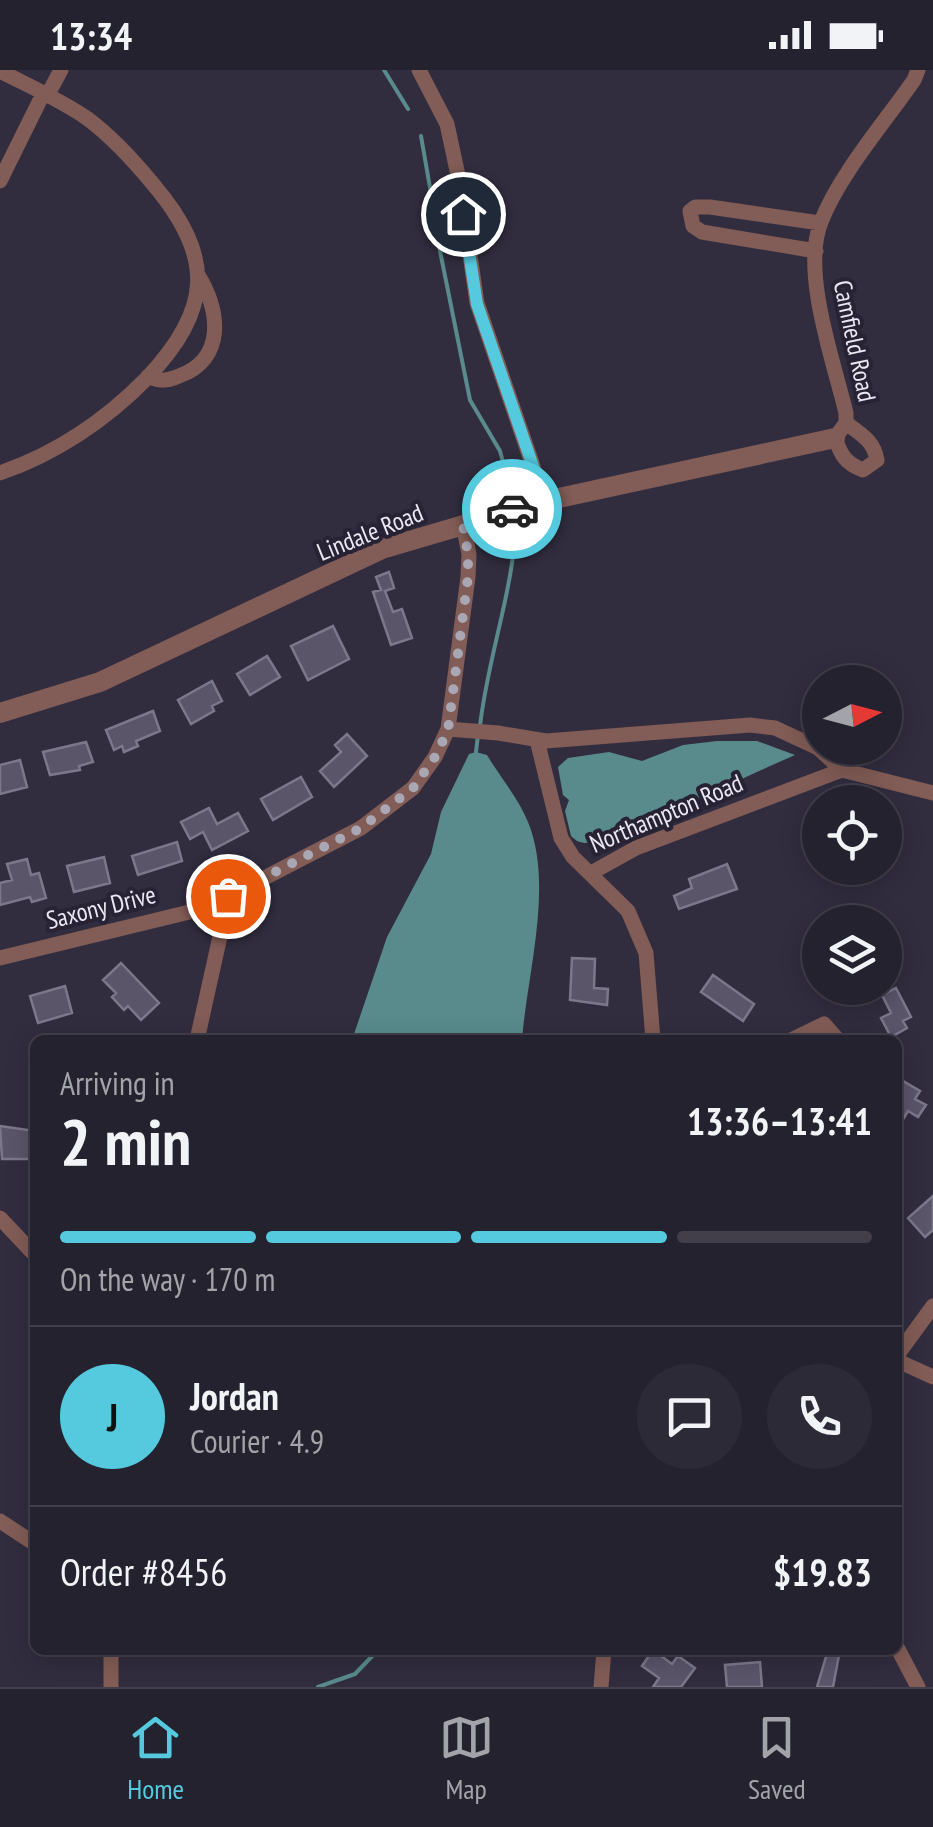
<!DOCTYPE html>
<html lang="en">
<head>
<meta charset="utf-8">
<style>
	:root { --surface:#25222f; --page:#2d2a37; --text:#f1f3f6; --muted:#a3a4aa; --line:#423f4b; --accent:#55cadf }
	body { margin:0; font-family:"PT Sans Narrow",sans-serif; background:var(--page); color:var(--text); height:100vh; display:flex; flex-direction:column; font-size:38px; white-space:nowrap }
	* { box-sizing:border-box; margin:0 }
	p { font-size:32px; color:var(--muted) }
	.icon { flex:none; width:55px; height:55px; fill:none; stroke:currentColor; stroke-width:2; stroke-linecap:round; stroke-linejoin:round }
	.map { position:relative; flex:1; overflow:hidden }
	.details { position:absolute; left:30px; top:965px; width:872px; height:620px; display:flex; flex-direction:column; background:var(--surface); border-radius:15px; box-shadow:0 5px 25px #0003,0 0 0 2px var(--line) }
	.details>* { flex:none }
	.needle { width:65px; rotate:84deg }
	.tools { position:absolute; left:802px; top:595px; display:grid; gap:20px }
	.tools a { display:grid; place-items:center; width:100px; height:100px; border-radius:50%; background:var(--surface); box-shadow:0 5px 25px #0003,0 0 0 2px var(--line); font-size:50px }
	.pin { position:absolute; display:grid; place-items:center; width:85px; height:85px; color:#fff; margin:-42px; border:5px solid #fff; border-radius:50%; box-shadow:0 2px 10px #0007 }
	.courier { position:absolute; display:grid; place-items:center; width:100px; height:100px; margin:-50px; border:8px solid #55cadf; border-radius:50%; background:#fff; color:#222; box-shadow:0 2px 12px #0007 }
	.summary em { font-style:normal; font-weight:800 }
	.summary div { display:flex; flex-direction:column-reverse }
	.summary { display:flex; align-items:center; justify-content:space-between; height:170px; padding:0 30px }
	h1 { font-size:65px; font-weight:800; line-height:75px }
	.bar { display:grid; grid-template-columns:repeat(4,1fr); gap:15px 10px; align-content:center; height:120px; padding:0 30px }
	.bar i { height:12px; border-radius:8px; background:var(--line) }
	.bar .current { background:var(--accent) }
	.bar p { grid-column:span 4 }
	.line { display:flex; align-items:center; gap:25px; padding:0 30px; border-top:2px solid var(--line) }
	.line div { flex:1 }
	.round { display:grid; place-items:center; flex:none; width:105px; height:105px; border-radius:52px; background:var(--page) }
	.status { display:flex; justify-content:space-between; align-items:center; height:70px; padding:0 50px; background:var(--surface); direction:ltr }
	.status svg { height:28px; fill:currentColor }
	.tab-bar { display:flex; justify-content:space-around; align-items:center; height:140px; border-top:2px solid var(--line); background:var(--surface); font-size:28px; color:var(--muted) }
	.tab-bar a { display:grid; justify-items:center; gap:5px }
	.tab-bar .current { color:var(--accent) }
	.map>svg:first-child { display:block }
</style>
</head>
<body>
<div class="status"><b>13:34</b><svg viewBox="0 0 49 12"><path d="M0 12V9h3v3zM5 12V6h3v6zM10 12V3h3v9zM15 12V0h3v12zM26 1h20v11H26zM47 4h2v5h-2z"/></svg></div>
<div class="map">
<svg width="933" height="1617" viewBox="0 0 933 1617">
	<rect width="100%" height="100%" fill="#312d3f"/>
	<!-- water -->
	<path fill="#598b8c" d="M717,671H757L795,685C742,708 687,736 630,758C616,763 599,773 585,773C577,772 576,770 571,766L565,741L569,730L563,725L558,697L568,688L609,682L642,691L683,675Z
		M476,682L487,685C500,707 519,729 528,752C554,815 527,904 522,970H352L387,867L431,784L441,742L469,684Z"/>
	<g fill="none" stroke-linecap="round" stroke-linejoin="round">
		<!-- stream -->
		<path stroke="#598b8c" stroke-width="4" d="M384,0L408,39
			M421,66L433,135
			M439,176L470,330L500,381L509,414
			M480,656C487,593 509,533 515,469
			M476,682L478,665
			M318,1617L355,1604L378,1580"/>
	</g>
	<!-- building -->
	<path fill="#5a5569" stroke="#7c788c" stroke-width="2.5" d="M389,502L394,518L385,521L393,542L402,539L412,568L391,575L373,522L381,520L376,507Z
		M333,556L349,589L308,610L291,576Z
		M267,586L280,607L250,625L237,604Z
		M212,611L222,631L212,636L214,641L191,654L178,630Z
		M153,641L160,661L136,671L138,676L124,682L122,676L114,680L106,660Z
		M347,664L367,686L334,717L320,701L341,682L335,675Z
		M86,672L93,692L79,696L80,700L50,705L43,682Z
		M20,690L27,717L0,724V695Z
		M301,707L312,727L273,750L261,729Z
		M209,738L217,754L238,743L248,761L212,780L203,762L190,769L181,752Z
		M177,772L182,791L138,805L132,786Z
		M104,787L110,813L74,822L67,796Z
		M27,789L31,805L39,803L46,828L32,832L30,827L0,835V813L12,810L7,794Z
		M727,794L737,819L679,839L674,826L692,818L689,809Z
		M572,888L595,889L594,918L608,919L607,935L570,930Z
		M121,893L159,933L141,950L128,936L124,940L112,927L116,923L103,910Z
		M713,905L754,934L743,951L701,922Z
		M65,916L72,943L38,953L30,926Z
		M896,918L911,947L903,951L907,958L891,967L881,948L891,943L882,925Z
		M898,1008L920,1021L915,1029L926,1035L918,1047L908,1041L898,1058Z
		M0,1056L35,1061V1089H2Z
		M933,1126V1160L925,1167L908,1148Z
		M653,1580L672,1594L678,1586L695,1598L681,1617H653L659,1608L642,1596Z
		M828,1580H840L833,1617H817Z
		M760,1592L762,1617H727L725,1595Z"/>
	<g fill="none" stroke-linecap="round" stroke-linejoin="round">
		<!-- minor -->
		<path stroke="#825c56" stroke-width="15" d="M419,0L447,54L459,110L477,233L545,431
			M0,1C29,16 61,30 88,49C112,67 134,91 153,114C215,187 212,239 147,308C106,350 55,384 0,403
			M47,26L61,0
			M0,111L43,24
			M816,181L702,162L693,156L690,141L695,137H710L820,153
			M148,306C160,312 167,311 179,306C226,289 220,241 198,205
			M846,353C861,364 874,371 877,390L863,400C845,393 841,385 835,368L846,353V343C834,292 801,202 821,152C839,105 885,52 914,10L918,0
			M448,659L498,663L546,671L750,655L775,658L818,678L842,700L933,723
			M537,670L561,768L573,787L628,841L646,883L653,970
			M591,803L636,778L842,700
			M0,888L206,838L361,758L413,718L435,687L448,659L468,507L469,484L463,454
			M197,970L229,826
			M791,970L824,954L838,970
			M0,1148L35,1185
			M898,1284L933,1236
			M898,1291L933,1307
			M0,1451L35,1474
			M898,1579L918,1617
			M111,1580V1617
			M601,1617L604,1580"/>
		<!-- tertiary -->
		<path stroke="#825c56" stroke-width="20" d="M0,643L100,612L382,479L545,431L835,368"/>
	</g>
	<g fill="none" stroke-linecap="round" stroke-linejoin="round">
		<!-- done -->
		<path stroke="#aaa7b5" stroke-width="10" stroke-dasharray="0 18" d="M228,826L361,758L413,718L435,687L448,660L468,507V484L463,454L512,439"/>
		<!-- route -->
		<path stroke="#55cadf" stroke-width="12" d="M463,144L477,234L545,431L512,439"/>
	</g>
	<g text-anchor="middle" stroke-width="8" stroke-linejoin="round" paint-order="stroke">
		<!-- street labels -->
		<g font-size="25" fill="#ebe8f4" stroke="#272334">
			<text transform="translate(855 271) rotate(78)" y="9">Camfield Road</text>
			<text transform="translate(370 462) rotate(-22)" y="9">Lindale Road</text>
			<text transform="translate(666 743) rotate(-23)" y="9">Northampton Road</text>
			<text transform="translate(101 837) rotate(-14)" y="9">Saxony Drive</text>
		</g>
	</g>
</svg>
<div class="tools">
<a><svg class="needle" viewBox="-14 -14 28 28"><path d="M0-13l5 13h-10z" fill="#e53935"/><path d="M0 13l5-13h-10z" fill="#a3a4aa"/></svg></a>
<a><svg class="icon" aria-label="locate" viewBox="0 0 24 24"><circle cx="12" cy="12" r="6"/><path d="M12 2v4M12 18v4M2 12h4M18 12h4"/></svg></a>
<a><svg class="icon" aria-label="layers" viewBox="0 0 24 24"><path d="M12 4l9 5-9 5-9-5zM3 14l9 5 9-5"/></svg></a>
</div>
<div class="pin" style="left:228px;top:826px;background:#ea580c"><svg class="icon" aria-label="bag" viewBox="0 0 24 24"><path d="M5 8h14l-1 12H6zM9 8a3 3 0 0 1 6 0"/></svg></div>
<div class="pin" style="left:463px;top:144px;background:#1f2937"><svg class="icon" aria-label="home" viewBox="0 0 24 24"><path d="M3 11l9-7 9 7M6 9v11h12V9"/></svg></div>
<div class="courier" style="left:512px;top:439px"><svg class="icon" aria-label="car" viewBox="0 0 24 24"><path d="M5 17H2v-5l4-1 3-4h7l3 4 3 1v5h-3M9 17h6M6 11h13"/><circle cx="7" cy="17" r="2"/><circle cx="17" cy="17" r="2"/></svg></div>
<section class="details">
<div class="summary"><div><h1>2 min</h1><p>Arriving in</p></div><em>13:36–13:41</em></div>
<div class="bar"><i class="current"></i><i class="current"></i><i class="current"></i><i></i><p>On the way · 170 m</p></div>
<div class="line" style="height:180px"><b class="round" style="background:var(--accent);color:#111">J</b><div><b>Jordan</b><p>Courier · 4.9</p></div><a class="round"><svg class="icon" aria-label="chat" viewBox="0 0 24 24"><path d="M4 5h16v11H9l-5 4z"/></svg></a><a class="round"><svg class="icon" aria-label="phone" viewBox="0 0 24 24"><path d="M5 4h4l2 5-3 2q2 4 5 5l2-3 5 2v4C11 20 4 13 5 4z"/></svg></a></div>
<div class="line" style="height:130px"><div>Order #8456</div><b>$19.83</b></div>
</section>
</div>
<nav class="tab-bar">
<a class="current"><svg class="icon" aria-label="home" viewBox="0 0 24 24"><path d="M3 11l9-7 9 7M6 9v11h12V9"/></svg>Home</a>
<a><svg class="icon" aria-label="map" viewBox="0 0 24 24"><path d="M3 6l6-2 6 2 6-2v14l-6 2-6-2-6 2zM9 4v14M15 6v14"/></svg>Map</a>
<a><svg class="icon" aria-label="saved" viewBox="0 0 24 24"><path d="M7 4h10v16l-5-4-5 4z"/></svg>Saved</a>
</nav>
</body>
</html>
